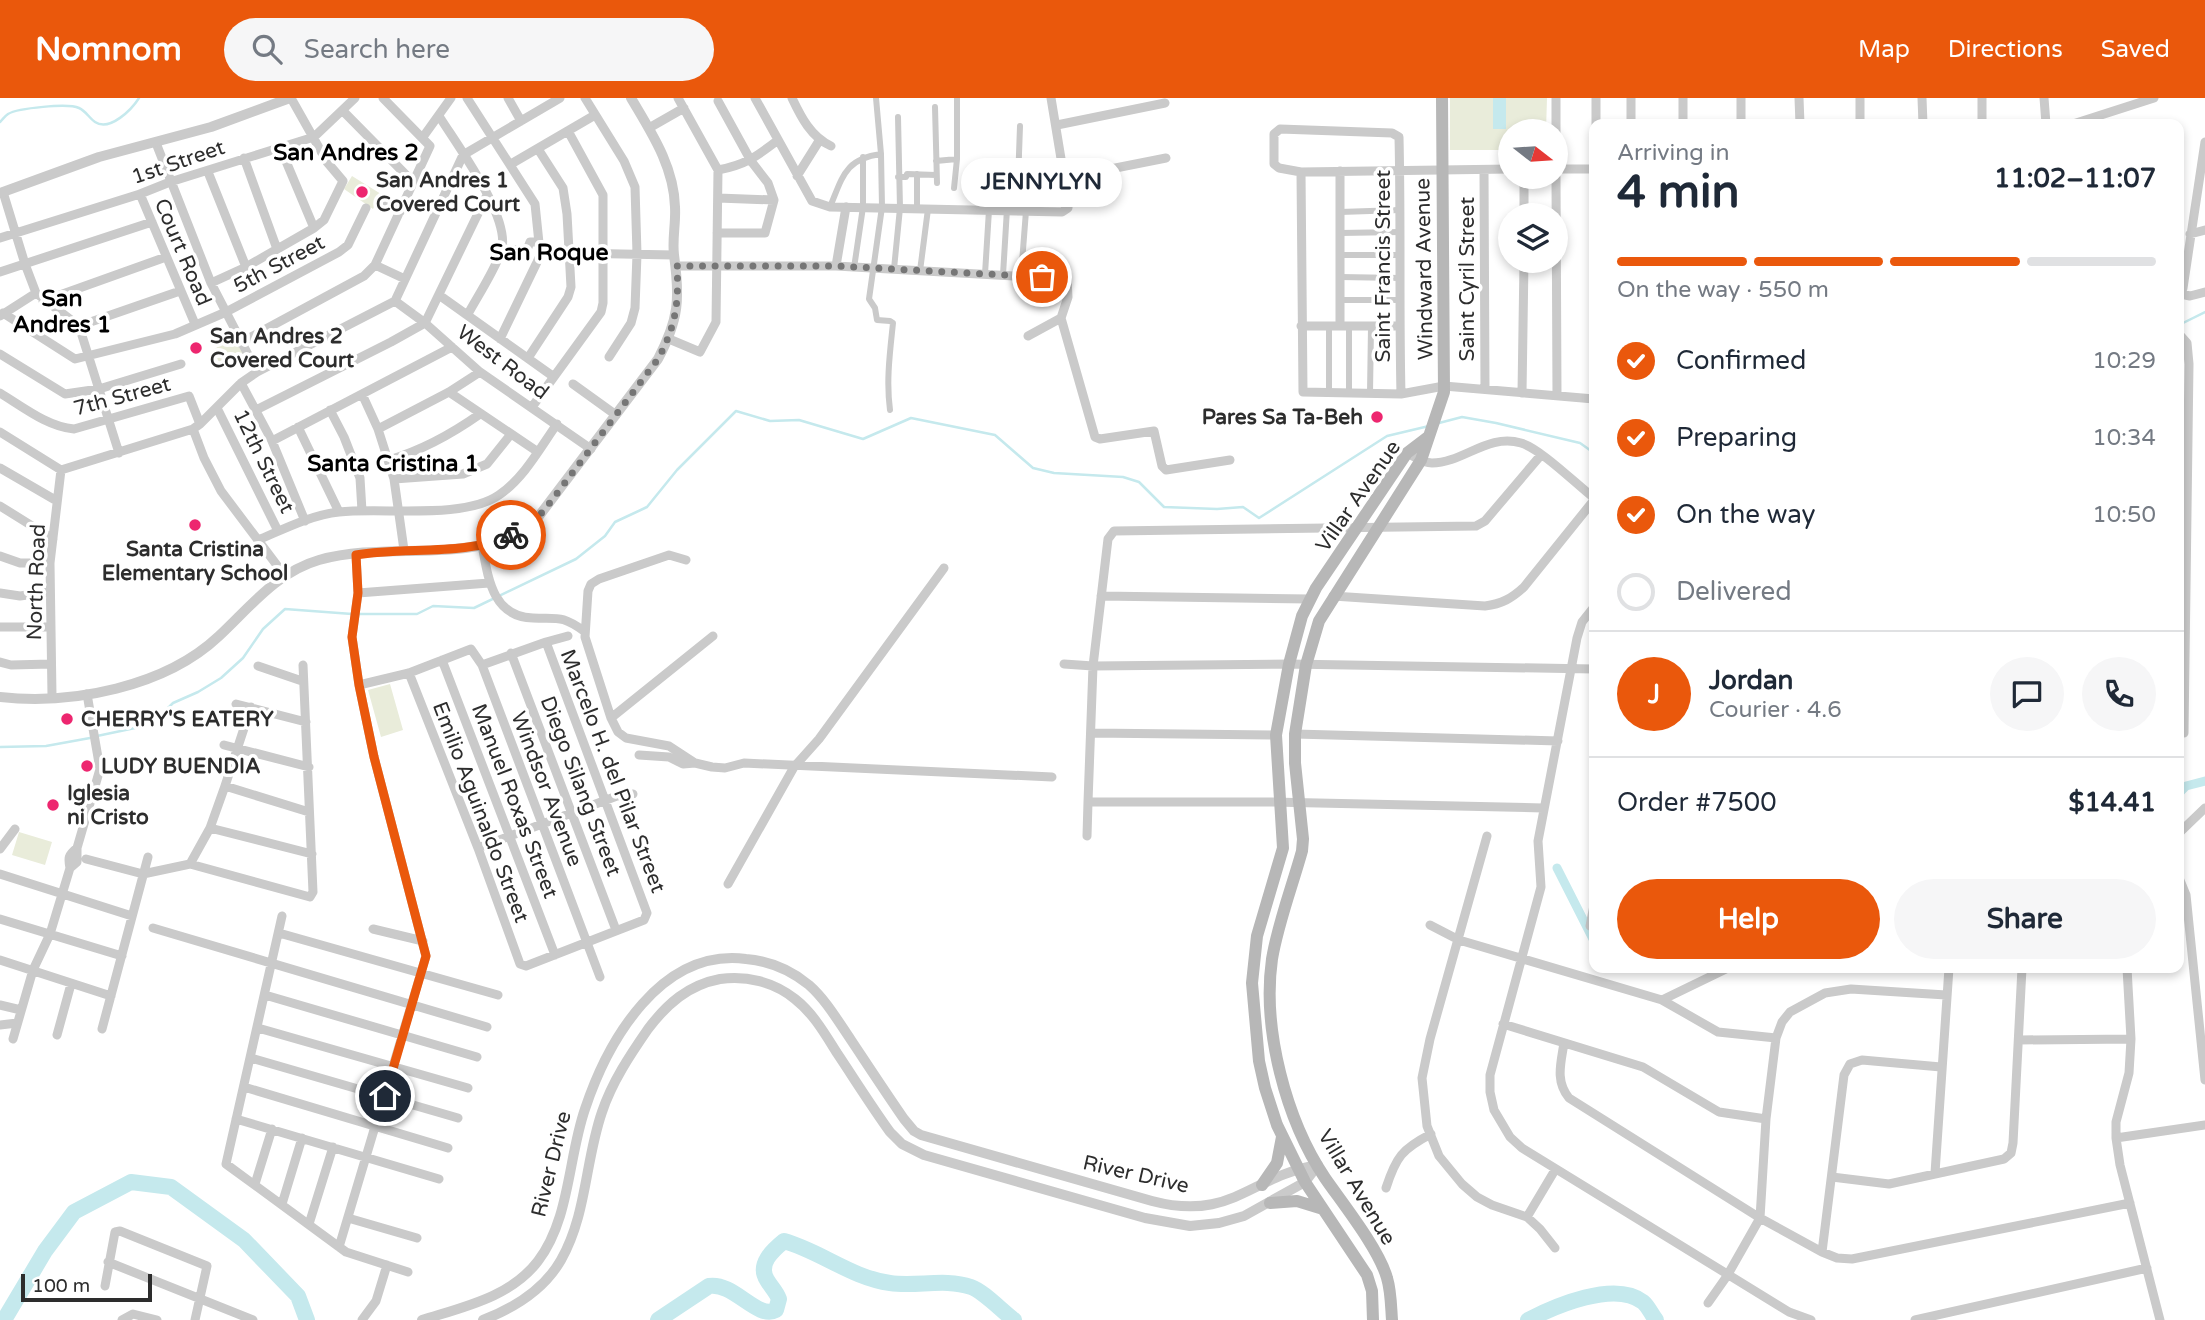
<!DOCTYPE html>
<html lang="en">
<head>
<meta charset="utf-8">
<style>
	:root { --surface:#fff; --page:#f6f6f7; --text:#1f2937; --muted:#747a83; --line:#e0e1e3; --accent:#ea580c }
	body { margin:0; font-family:"Varela Round",sans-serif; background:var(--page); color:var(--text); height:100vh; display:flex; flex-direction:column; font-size:26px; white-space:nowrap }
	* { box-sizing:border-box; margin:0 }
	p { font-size:23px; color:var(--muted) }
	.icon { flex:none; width:38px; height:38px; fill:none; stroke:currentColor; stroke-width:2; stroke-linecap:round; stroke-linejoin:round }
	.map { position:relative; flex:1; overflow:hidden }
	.panel { position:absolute; left:1589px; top:21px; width:595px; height:854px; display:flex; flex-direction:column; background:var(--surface); border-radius:14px; box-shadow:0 4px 10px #0003 }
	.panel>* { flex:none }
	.needle { width:46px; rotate:107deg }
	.controls { position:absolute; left:1498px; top:21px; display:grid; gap:14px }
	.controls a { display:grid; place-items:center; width:70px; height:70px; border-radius:50%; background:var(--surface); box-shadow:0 4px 10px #0003; font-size:35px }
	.scale { position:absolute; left:21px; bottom:18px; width:131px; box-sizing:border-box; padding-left:7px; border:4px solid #2d2d2d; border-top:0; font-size:19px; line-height:24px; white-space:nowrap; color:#2d2d2d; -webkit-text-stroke:5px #fff; paint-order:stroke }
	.pin { position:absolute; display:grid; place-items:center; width:60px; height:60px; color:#fff; margin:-30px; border:4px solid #fff; border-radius:50%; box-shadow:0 2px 7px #0007 }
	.courier { position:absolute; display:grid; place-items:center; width:70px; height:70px; margin:-35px; border:5px solid #ea580c; border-radius:50%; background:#fff; color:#222; box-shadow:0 2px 9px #0007 }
	.bubble { position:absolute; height:49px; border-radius:24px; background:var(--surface); box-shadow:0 4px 10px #0003; font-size:23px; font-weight:800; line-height:49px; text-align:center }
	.head em { font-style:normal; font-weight:800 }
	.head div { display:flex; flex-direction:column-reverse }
	.head { display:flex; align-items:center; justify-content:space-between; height:119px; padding:0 28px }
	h1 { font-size:46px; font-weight:800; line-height:52px }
	.bar { display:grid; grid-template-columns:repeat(4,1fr); gap:10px 7px; align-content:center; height:84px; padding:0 28px }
	.bar i { height:9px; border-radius:5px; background:var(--line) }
	.bar .current { background:var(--accent) }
	.bar p { grid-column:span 4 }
	.line { display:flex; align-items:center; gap:18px; padding:0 28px; border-top:2px solid var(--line) }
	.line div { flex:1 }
	.round { display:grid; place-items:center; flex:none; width:74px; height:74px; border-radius:37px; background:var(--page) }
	ol { padding:0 28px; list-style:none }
	li { display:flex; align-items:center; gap:21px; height:77px }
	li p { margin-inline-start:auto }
	li .icon { padding:7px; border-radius:50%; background:var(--accent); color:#fff; stroke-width:4 }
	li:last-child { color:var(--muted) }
	li i { width:38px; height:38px; border:4px solid var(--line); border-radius:50% }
	.primary-button { display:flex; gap:14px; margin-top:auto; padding:14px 28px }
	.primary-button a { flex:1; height:80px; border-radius:42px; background:var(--accent); color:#fff; font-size:28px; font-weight:800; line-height:80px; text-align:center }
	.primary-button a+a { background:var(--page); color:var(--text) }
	header { display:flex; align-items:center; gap:42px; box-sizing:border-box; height:98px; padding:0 35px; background:var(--accent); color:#fff }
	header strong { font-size:33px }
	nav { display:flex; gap:38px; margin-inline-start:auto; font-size:24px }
	.search { width:490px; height:63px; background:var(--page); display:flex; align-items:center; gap:18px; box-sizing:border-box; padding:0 24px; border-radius:38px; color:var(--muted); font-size:26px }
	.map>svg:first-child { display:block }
</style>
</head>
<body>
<header>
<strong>Nomnom</strong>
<div class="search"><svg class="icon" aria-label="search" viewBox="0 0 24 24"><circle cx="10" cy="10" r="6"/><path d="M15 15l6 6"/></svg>Search here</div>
<nav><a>Map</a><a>Directions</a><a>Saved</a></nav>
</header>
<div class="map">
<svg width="2205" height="1222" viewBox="0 0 2205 1222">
	<rect width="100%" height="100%" fill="#fff"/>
	<!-- green -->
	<path fill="#e9ecda" d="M1450,0H1547L1546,33H1510V52H1450Z
		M352,78L381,96L373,111L344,91Z
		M236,237L245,256L221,268L213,252Z
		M390,586L403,632L381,639L368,592Z
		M19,734L52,744L45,767L12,757Z"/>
	<!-- water -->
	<path fill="#c5e9ed" d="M1493,0H1506V31H1493Z"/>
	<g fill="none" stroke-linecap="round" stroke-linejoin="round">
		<!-- stream -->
		<path stroke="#c5e9ed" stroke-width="2.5" d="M0,24C3,21 5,18 8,16C18,10 68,5 79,10C86,13 89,20 95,24C110,34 132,11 139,0
			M2179,227L2205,214
			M1439,325L1462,319L1496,325L1580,345L1594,355
			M359,516H417L433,508L474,510L576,461L605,438L615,424L647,409L677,372L736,313L770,323L799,322L863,341L911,320L995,337L1033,370L1054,375L1123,379L1139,384L1164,409L1217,411L1243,409L1259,420L1387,338L1429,328
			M97,638L135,630L158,620L173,605L198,594L221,580L243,560L263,531L285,511L352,516
			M0,649L46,648L90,640"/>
		<!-- canal -->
		<path stroke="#c5e9ed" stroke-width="9" d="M2179,695L2186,688L2205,683
			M1557,770L1594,843"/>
		<!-- river -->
		<path stroke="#c5e9ed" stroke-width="16" d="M4,1222L45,1153L74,1114L131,1084L171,1089L244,1142L298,1198L307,1222
			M658,1222L709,1188C734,1184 757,1222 776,1212L779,1201C776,1193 771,1189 767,1182C757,1166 773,1152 784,1143C820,1153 852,1180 890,1185C916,1189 945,1180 971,1189C983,1193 1002,1213 1014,1222
			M1528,1222C1555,1208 1615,1182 1643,1204C1648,1208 1652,1217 1656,1222"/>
		<!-- pedestrian -->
		<path stroke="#cacaca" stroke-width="6" d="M876,0L881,56L882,109L869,201L875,210L877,222L890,223L893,225C890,254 886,283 890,312
			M935,9L937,85
			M936,63L957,61
			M898,79H906L907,76L936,77
			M954,90L957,61V0
			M830,109C843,78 845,61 881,56
			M917,111V76
			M1017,112L1020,28
			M1340,114L1400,112
			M1340,135L1400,134
			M1340,157H1400
			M854,170L863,109V59
			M894,171L900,110L898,19
			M920,173L928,111
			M985,176L989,112
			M1003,177L1007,111
			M1021,178L1026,113
			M1340,179L1400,180
			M1340,202H1399
			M1349,228V296
			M1370,295L1371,229
			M1329,296V228"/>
		<!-- minor -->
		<path stroke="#cacaca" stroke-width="9" d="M467,0L535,106L539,145
			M508,0L521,23
			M585,0L624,63L635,89L637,156L635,210L631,225L609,259
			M755,0L812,103L830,109L1062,114L1068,110V103L1051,0
			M792,0C801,19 811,39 831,48
			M1596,0V26
			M1631,0V26
			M1683,0V26
			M1741,0V26
			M1799,0L1800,26
			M1922,0L1923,26
			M1982,0V26
			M2044,0L2046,26
			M343,13L413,84
			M439,18C457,47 513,122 501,154C493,175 479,196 468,216
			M1860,26V0
			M2073,26L2154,0
			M1057,27L1165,5
			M649,30L684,10
			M423,39L451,0
			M1556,39V0
			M156,45L211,185L257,274
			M280,49L314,130
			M244,60L277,151
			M511,66L595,17
			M1556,71H1594
			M718,72C745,67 756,59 778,42
			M1484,72L1485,291
			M1340,73V228
			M208,74L246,169
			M1301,74L1303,294L1401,296L1444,288L1594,301V307
			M797,78L819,43
			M1556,79L1557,297
			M1065,80L1166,60
			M3,94L25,166L36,195L79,228L119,355
			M140,96L195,226
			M718,100L774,102
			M380,104L400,114
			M1524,117V79
			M717,135H765L774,102L768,85L751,63L718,3
			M2190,136L2205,132
			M0,140L140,96L170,84L314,39L355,0
			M502,151L527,152L530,144H539
			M570,155L674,157
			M375,167L405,181
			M677,168H836L1067,181L1068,199L1061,220L1028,238
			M836,168L846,109
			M0,174L152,124
			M211,185L246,169L314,130L324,122L343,83L327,64L291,0
			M2181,196L2190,198L2205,194
			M439,197L554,279
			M2179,200L2183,190L2205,44
			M43,203L166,159
			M395,203L425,225L480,274L591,351
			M3,215L75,261L175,236L226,214L339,154L348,147L366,110
			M0,218L36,195
			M1061,220L1095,339L1100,341L1154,333L1162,368L1166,372L1230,362
			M79,228L180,193
			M1301,228H1399
			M2179,236L2187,245L2189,266L2184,635
			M500,241L539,160
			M669,241L700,254L716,224L718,72L678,0
			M240,245L364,178L375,167L430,48L383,0
			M0,256L65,296L99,291L181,266
			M528,260L568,199L571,189L567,116L563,90L538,51
			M241,285L272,343L305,423
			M573,286L616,317
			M449,294L538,354
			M0,295C23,309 48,329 74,331L189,298L200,326
			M1522,295L1524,163
			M362,296L378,331L394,381L404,452
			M1401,296C1399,211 1401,125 1399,39L1392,35L1280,31L1274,36V66L1279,70L1301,74L1510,71
			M1594,301V272
			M532,309L601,214L603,205V97L568,33
			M217,310L278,433
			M256,312L391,244L425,225L487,97
			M330,312L344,339L360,380L362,413
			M298,329L339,414
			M193,331L204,360L221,393L285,478
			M378,331L449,294L480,274
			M0,334L61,372L193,331L200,326L241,285L257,274L395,203L463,57L560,0
			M272,343L452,249
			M1407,355C1415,359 1423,365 1432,365C1463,365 1488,335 1521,345C1541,351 1576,386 1594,400
			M1541,357L1485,423L1476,428L1114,433L1108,441L1093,568L1088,704H1272L1543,710
			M389,362C420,353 453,335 480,316
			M0,370L57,403
			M394,381L463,376L487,366L511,336
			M0,408L53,441
			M258,442C284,431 311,417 339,414C383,409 463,422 499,397C524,380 540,350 557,326
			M482,447C488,479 492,519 533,520C559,521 561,517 584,533
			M0,458L20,465H50
			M686,462L669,457L599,481L591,486L588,493L585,539L611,620L618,634L626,640L669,648L695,665
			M0,495L20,498L49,494
			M358,495L489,485
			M1101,498L1310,501
			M1333,498L1485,508C1502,506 1512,500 1524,489L1594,402
			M1594,509L1582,524L1577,540L1538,743L1541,789L1490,977V994L1494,1012L1510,1039L1522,1050L1789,1214L1811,1222
			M0,529H50
			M511,555L616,832
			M442,562L555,857
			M0,564L11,567L51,566
			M1064,566L1093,568L1289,566L1594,571
			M482,567L546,544L568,538
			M258,568L302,583
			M409,575L478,750L520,866L526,868L644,822L647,815L546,544
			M359,587L409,575L471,551L482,567L600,879
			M52,598L50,465L61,372
			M236,606L306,624
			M251,609L225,688L309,714
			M611,620L713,538
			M1091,635L1276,637
			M1295,636L1558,643
			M224,647L309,669
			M639,657L669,659L683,666L695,665L712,669L725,670L744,665L1052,679
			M225,688L210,730L312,756
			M2179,735L2205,710
			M1087,738L1088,704
			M1487,738L1430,941L1422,980L1427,1028L1439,1058L1462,1086L1477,1099L1492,1107L1527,1119L1540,1131L1555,1150
			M478,750L617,698L633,696
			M0,751L15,731
			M86,761L143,776L190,766L310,799L313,794L303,567
			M190,766L210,730
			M70,770C68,760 68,757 77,750
			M0,776L132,818
			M2179,780L2186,797L2205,982
			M728,786L794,669L819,641L944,470
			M282,818L226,1066L346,1154L408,1174
			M0,821L122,858
			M1430,827L1459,842L1662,902L1728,870
			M1590,828L1594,807
			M153,830L487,929
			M373,831L423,843
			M279,835L498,897
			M0,862L111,898
			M2127,870L2131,941L2129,975L2116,1024V1040L2120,1067L2160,1222
			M265,897L477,959
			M1662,902L1718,934L1776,940
			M0,907L21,912
			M1503,926L1643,969L1719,1014L1766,1021
			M0,927L17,925
			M258,930L468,990
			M102,931L148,759
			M57,937L71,886
			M13,941L33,872L50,836L70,770L77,764V750L100,671L87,596
			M2020,942L2131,941
			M1564,945C1561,965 1555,983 1569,1000L1760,1120L1822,1154L1837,1160L1852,1161L2130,1105
			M251,960L458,1020
			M244,989L448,1050
			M236,1021L439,1081
			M2116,1040L2205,1027
			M1935,1075L1949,870
			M1832,1079L1889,1086L2004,1061L2011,1055L2013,1045L2022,870
			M255,1086L272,1031
			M1386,1090C1396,1059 1402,1051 1431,1036
			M282,1106L302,1040
			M1527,1119L1555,1072
			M348,1120L417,1140
			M309,1126L333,1049
			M339,1149L426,858L374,659L359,587L352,539L358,495L356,457
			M1822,1154L1844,977L1850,966L1862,962L1941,969
			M108,1164L253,1222
			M105,1188L115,1134L120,1133L207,1168L195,1222
			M1708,1205L1727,1178L1760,1120L1766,1021L1776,940L1782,924L1790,914L1825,895L1851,891L1946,897
			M122,1222L133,1216L157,1222
			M362,1222L376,1203L387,1167
			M1915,1222L2147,1170"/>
		<!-- tertiary -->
		<path stroke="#cacaca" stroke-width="10" d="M0,95L99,59L211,29L290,0
			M0,599C72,607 165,589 219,538C250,509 277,474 319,462C373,447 429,458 483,447C504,443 522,431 539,418L658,261C679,221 680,201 674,157C672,141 676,125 675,109C674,68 651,34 631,0
			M422,1222C463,1209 511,1199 538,1163C570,1121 568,1060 585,1011C608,942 661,850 746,861C769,863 791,872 809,887C826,902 838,923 851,942C869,969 886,995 904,1021L914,1033L921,1037L1152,1103C1232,1124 1250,1078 1318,1067
			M483,1222C514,1210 544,1192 561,1162C587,1116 585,1063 602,1014C612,984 630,957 648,931C667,906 688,887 720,881C746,877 774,884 795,901C813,915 825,936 837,955C855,982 872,1009 890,1034L902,1046L924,1057L1145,1120L1190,1128L1219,1125L1244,1118L1305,1084L1318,1067"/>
		<!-- secondary -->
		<path stroke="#b7b7b7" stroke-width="12" d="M1262,1087L1277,1065L1282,1039
			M1270,1105L1297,1103L1323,1111
			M1373,1222L1372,1193L1367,1177L1305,1084L1277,1027L1265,990L1259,963L1252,885L1257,838L1283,750L1276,637L1289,566L1302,518L1316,490L1407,355L1428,339
			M1392,1222C1391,1208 1391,1193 1387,1180C1379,1151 1343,1106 1325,1080C1286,1022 1262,931 1272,861C1278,825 1292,789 1302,753L1303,741L1295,665V636L1306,567L1319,523L1421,362L1444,294L1442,0"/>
	</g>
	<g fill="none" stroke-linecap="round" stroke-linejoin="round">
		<!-- done -->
		<path stroke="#767676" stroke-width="7" stroke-dasharray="0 12.6" d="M511,437L539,418L552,402L658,261C676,228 679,204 677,168H836L1042,179"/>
		<!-- route -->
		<path stroke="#ea580c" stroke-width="9" d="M385,998L426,858L374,659L359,587L352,539L358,495L356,457C407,448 464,459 511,437"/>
	</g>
	<!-- markers -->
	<g fill="#ed266f" stroke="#fff" stroke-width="2.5">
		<circle cx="362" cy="94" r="7"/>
		<circle cx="196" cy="250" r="7"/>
		<circle cx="1377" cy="319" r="7"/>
		<circle cx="195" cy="427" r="7"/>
		<circle cx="67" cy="621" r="7"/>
		<circle cx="87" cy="668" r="7"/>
		<circle cx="53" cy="707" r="7"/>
	</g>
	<g text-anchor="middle" stroke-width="7" stroke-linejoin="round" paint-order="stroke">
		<!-- street labels -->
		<g font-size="21" fill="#2d2d2d" stroke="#fff">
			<text transform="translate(178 64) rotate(-19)" y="7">1st Street</text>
			<text transform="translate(183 154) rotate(67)" y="7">Court Road</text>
			<text transform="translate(279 166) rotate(-28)" y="7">5th Street</text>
			<text transform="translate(1383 168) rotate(-90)" y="7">Saint Francis Street</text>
			<text transform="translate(1424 171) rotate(-91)" y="7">Windward Avenue</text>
			<text transform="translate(1467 181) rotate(-90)" y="7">Saint Cyril Street</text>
			<text transform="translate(503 264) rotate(37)" y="7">West Road</text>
			<text transform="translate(122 298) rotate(-15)" y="7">7th Street</text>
			<text transform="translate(264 363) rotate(64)" y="7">12th Street</text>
			<text transform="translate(1358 398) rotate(-55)" y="7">Villar Avenue</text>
			<text transform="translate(36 484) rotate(-88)" y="7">North Road</text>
			<text transform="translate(613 673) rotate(69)" y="7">Marcelo H. del Pilar Street</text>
			<text transform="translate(581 688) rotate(69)" y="7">Diego Silang Street</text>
			<text transform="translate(547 691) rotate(69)" y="7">Windsor Avenue</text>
			<text transform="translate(515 703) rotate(69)" y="7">Manuel Roxas Street</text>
			<text transform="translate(481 714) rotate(69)" y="7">Emilio Aguinaldo Street</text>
			<text transform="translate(551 1066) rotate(-76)" y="7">River Drive</text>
			<text transform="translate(1136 1076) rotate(13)" y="7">River Drive</text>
			<text transform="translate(1357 1089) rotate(59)" y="7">Villar Avenue</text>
		</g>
		<!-- poi labels -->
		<g font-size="21" font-weight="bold" fill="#2d2d2d" stroke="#fff" text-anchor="start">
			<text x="376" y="89">San Andres 1<tspan x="376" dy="24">Covered Court</tspan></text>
			<text x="210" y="245">San Andres 2<tspan x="210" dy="24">Covered Court</tspan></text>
			<text x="1363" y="326" text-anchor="end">Pares Sa Ta-Beh</text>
			<text x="195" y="458" text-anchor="middle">Santa Cristina<tspan x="195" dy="24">Elementary School</tspan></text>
			<text x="81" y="628">CHERRY'S EATERY</text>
			<text x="101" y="675">LUDY BUENDIA</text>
			<text x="67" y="702">Iglesia<tspan x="67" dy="24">ni Cristo</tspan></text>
		</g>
		<!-- neighbourhood labels -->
		<g font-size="23" font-weight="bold" fill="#000" stroke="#fff">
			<text x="346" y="62">San Andres 2</text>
			<text x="549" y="162">San Roque</text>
			<text x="62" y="208">San<tspan x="62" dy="26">Andres 1</tspan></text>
			<text x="393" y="373">Santa Cristina 1</text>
		</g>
	</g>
</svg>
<div class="controls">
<a><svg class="needle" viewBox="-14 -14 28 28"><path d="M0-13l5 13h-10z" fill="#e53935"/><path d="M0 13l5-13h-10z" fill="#747a83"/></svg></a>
<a><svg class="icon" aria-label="layers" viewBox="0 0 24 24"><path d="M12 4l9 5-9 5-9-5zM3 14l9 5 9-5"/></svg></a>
</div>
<div class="scale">100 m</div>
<div class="pin" style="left:1042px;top:179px;background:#ea580c"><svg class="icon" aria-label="bag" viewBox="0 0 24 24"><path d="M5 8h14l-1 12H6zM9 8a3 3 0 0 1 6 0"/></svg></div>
<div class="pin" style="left:385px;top:998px;background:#1f2937"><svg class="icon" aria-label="home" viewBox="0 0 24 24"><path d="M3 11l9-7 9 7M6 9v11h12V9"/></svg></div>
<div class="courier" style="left:511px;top:437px"><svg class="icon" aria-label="bike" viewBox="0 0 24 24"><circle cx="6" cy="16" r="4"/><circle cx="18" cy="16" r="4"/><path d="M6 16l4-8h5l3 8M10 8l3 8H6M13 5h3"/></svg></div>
<div class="bubble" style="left:961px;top:60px;width:161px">JENNYLYN</div>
<section class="panel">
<div class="head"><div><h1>4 min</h1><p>Arriving in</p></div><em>11:02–11:07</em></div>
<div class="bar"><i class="current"></i><i class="current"></i><i class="current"></i><i></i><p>On the way · 550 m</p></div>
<ol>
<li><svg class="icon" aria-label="check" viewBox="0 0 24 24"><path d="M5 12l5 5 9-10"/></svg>Confirmed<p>10:29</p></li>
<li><svg class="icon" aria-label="check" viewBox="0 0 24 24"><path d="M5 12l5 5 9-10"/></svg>Preparing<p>10:34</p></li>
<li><svg class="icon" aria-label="check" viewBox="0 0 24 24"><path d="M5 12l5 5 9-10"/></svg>On the way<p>10:50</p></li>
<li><i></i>Delivered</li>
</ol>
<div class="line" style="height:126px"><b class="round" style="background:var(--accent);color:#fff">J</b><div><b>Jordan</b><p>Courier · 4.6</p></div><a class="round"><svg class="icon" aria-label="chat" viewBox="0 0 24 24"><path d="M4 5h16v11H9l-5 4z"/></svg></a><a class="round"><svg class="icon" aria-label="phone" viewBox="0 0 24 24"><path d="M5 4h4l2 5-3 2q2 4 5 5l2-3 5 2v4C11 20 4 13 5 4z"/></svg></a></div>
<div class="line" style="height:91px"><div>Order #7500</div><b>$14.41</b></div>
<div class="primary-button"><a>Help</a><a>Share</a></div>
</section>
</div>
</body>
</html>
